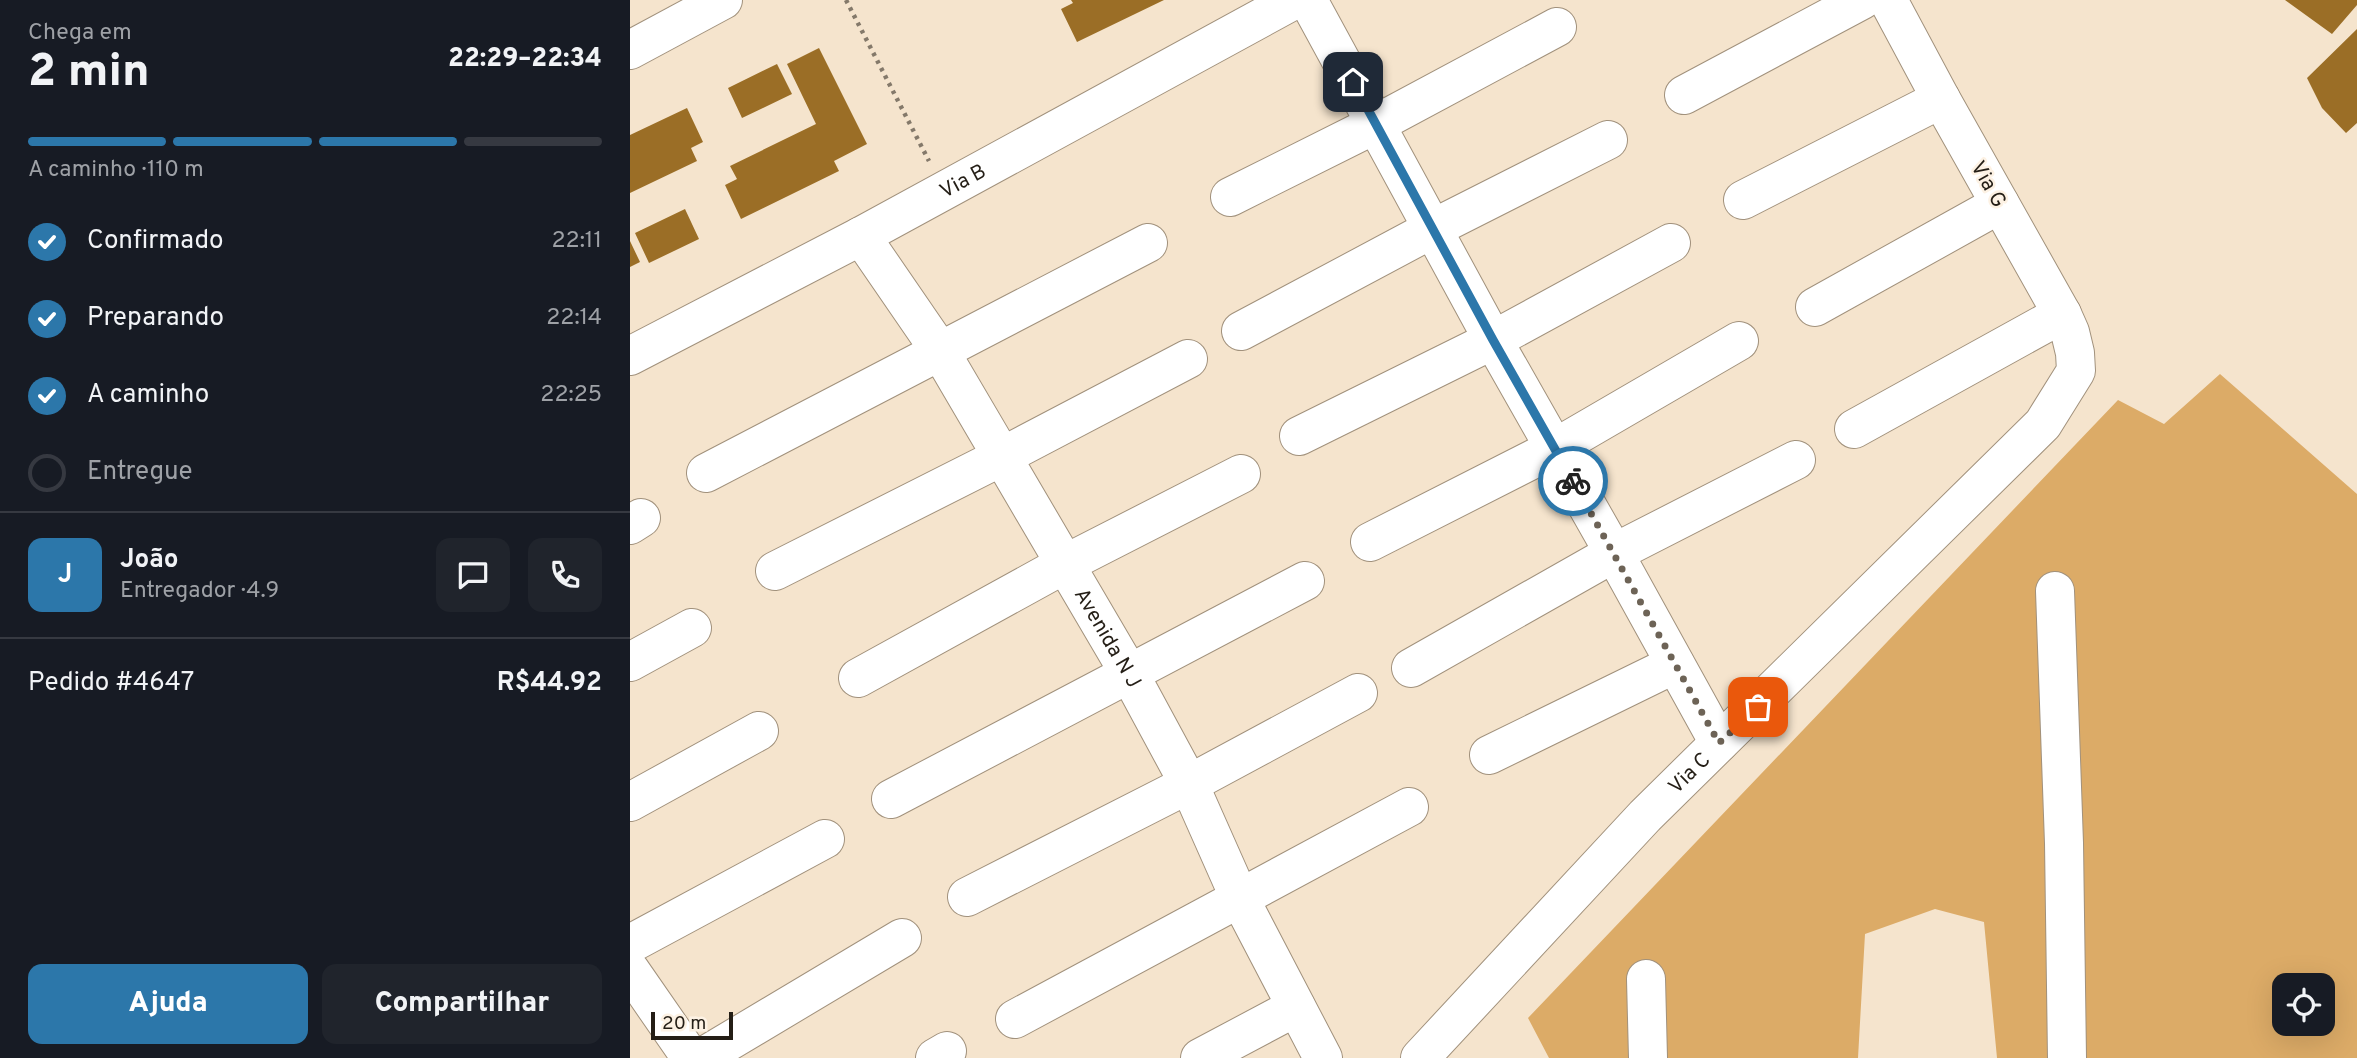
<!DOCTYPE html>
<html lang="pt">
<head>
<meta charset="utf-8">
<style>
	:root { --surface:#171b24; --page:#20242c; --text:#f1f3f6; --muted:#9ea1a6; --line:#363941; --accent:#2c77aa }
	body { margin:0; font-family:Overpass,sans-serif; background:var(--page); color:var(--text); height:100vh; display:flex; flex-direction:column; font-size:26px; white-space:nowrap }
	* { box-sizing:border-box; margin:0 }
	p { font-size:23px; color:var(--muted) }
	.icon { flex:none; width:38px; height:38px; fill:none; stroke:currentColor; stroke-width:2; stroke-linecap:round; stroke-linejoin:round }
	.map { position:relative; flex:1; overflow:hidden }
	.drawer { display:flex; flex-direction:column; background:var(--surface); width:630px }
	.drawer>* { flex:none }
	.controls { position:absolute; left:1642px; top:973px; display:grid; gap:14px }
	.controls a { display:grid; place-items:center; width:63px; height:63px; border-radius:14px; background:var(--surface); box-shadow:0 7px 28px #0002; font-size:35px }
	.scale { position:absolute; left:21px; bottom:18px; width:82px; box-sizing:border-box; padding-left:7px; border:4px solid #241e16; border-top:0; font-size:19px; line-height:24px; white-space:nowrap; color:#241e16; -webkit-text-stroke:5px #fdf2e4; paint-order:stroke }
	.pin { position:absolute; display:grid; place-items:center; width:60px; height:60px; color:#fff; margin:-30px; border-radius:14px; box-shadow:0 4px 10px #0006 }
	.courier { position:absolute; display:grid; place-items:center; width:70px; height:70px; margin:-35px; border:5px solid #2c77aa; border-radius:50%; background:#fff; color:#222; box-shadow:0 2px 9px #0007 }
	.headline em { font-style:normal; font-weight:800 }
	.headline div { display:flex; flex-direction:column-reverse }
	.headline { display:flex; align-items:center; justify-content:space-between; height:119px; padding:0 28px }
	h1 { font-size:46px; font-weight:800; line-height:52px }
	.bar { display:grid; grid-template-columns:repeat(4,1fr); gap:10px 7px; align-content:center; height:84px; padding:0 28px }
	.bar i { height:9px; border-radius:5px; background:var(--line) }
	.bar .active { background:var(--accent) }
	.bar p { grid-column:span 4 }
	.line { display:flex; align-items:center; gap:18px; padding:0 28px; border-top:2px solid var(--line) }
	.line div { flex:1 }
	.round { display:grid; place-items:center; flex:none; width:74px; height:74px; border-radius:14px; background:var(--page) }
	ol { padding:0 28px; list-style:none }
	li { display:flex; align-items:center; gap:21px; height:77px }
	li p { margin-inline-start:auto }
	li .icon { padding:7px; border-radius:50%; background:var(--accent); color:#fff; stroke-width:4 }
	li:last-child { color:var(--muted) }
	li i { width:38px; height:38px; border:4px solid var(--line); border-radius:50% }
	.button { display:flex; gap:14px; margin-top:auto; padding:14px 28px }
	.button a { flex:1; height:80px; border-radius:14px; background:var(--accent); color:#fff; font-size:28px; font-weight:800; line-height:80px; text-align:center }
	.button a+a { background:var(--page); color:var(--text) }
	main { display:flex; flex:1; min-height:0 }
	.map>svg:first-child { display:block }
</style>
</head>
<body>
<main>
<section class="drawer">
<div class="headline"><div><h1>2 min</h1><p>Chega em</p></div><em>22:29–22:34</em></div>
<div class="bar"><i class="active"></i><i class="active"></i><i class="active"></i><i></i><p>A caminho · 110 m</p></div>
<ol>
<li><svg class="icon" aria-label="check" viewBox="0 0 24 24"><path d="M5 12l5 5 9-10"/></svg>Confirmado<p>22:11</p></li>
<li><svg class="icon" aria-label="check" viewBox="0 0 24 24"><path d="M5 12l5 5 9-10"/></svg>Preparando<p>22:14</p></li>
<li><svg class="icon" aria-label="check" viewBox="0 0 24 24"><path d="M5 12l5 5 9-10"/></svg>A caminho<p>22:25</p></li>
<li><i></i>Entregue</li>
</ol>
<div class="line" style="height:126px"><b class="round" style="background:var(--accent);color:#fff">J</b><div><b>João</b><p>Entregador · 4.9</p></div><a class="round"><svg class="icon" aria-label="chat" viewBox="0 0 24 24"><path d="M4 5h16v11H9l-5 4z"/></svg></a><a class="round"><svg class="icon" aria-label="phone" viewBox="0 0 24 24"><path d="M5 4h4l2 5-3 2q2 4 5 5l2-3 5 2v4C11 20 4 13 5 4z"/></svg></a></div>
<div class="line" style="height:91px"><div>Pedido #4647</div><b>R$44.92</b></div>
<div class="button"><a>Ajuda</a><a>Compartilhar</a></div>
</section>
<div class="map">
<svg width="1727" height="1058" viewBox="0 0 1727 1058">
	<rect width="100%" height="100%" fill="#f5e4cd"/>
	<!-- green -->
	<path fill="#dcab67" fill-rule="evenodd" d="M1590,374L1727,494V1058H1367L1354,922L1305,909L1235,934L1228,1058H919L898,1018L1488,400L1534,424ZM1654,985H1692V1024H1654Z"/>
	<!-- building -->
	<path fill="#9b6e26" d="M441,0H534L447,42L431,9L443,3Z
		M1655,0H1727V5L1702,34Z
		M1727,29V123L1716,133L1692,108L1677,78Z
		M189,48L237,144L204,161L209,171L111,219L95,185L107,179L100,166L186,124L157,64Z
		M147,64L162,94L112,118L98,88Z
		M57,108L73,142L61,148L67,161L0,193V135Z
		M55,209L69,239L19,263L5,233Z
		M0,241L10,262L0,267Z"/>
	<g fill="none" stroke-linecap="round" stroke-linejoin="round">
		<defs>
			<g id="minor">
				<path d="M678,0L863,340L984,553L1089,743"/>
				<path d="M0,50L93,0"/>
				<path d="M1054,95L1232,0"/>
				<path d="M600,197L746,124L927,27"/>
				<path d="M1113,200L1311,99"/>
				<path id="s1" d="M231,236L310,351L499,673L559,784L610,899L693,1058"/>
				<path d="M1185,307L1370,204"/>
				<path d="M611,331L804,228L978,140"/>
				<path id="s2" d="M0,356L231,236L664,0"/>
				<path d="M1224,429L1432,314"/>
				<path d="M669,436L863,340L1041,243"/>
				<path d="M76,473L518,243"/>
				<path d="M0,525L11,518"/>
				<path d="M740,542L925,448L1109,341"/>
				<path d="M145,571L373,456L558,359"/>
				<path d="M1425,591L1434,843L1437,1058"/>
				<path d="M0,662L62,628"/>
				<path d="M781,668L984,553L1166,460"/>
				<path d="M228,678L435,564L611,474"/>
				<path d="M859,755L1045,664"/>
				<path d="M261,799L675,581"/>
				<path d="M0,802L129,731"/>
				<path d="M337,897L559,784L728,693"/>
				<path d="M0,944L195,839"/>
				<path d="M0,970L61,1058"/>
				<path d="M1016,979L1018,1058"/>
				<path d="M385,1019L779,807"/>
				<path d="M71,1058L272,938"/>
				<path d="M305,1058L317,1051"/>
				<path d="M570,1058L666,1007"/>
				<path id="s3" d="M790,1058L1015,816L1413,424L1446,371L1445,353L1440,332L1432,314L1311,99L1258,0"/>
			</g>
		</defs>
		<!-- minor casing -->
		<use href="#minor" stroke="#a1917c" stroke-width="40"/>
		<!-- path -->
		<path stroke="#84796a" stroke-width="4.5" stroke-dasharray="3.5 5" stroke-linecap="butt" d="M216,0L299,161"/>
		<!-- minor -->
		<use href="#minor" stroke="#fff" stroke-width="38"/>
	</g>
	<g fill="none" stroke-linecap="round" stroke-linejoin="round">
		<!-- done -->
		<path stroke="#6d6356" stroke-width="7" stroke-dasharray="0 12.6" d="M943,481L1089,743L1128,707"/>
		<!-- route -->
		<path stroke="#2c77aa" stroke-width="9" d="M723,82L863,340L943,481"/>
	</g>
	<g text-anchor="middle" stroke-width="5" stroke-linejoin="round" paint-order="stroke">
		<!-- street labels -->
		<g font-size="21" fill="#241e16" stroke="#fdf2e4">
			<text dy="7" stroke="none"><textPath href="#s2" startOffset="376">Via B</textPath></text>
			<text transform="translate(1359 184) rotate(60)" y="7">Via G</text>
			<text dy="7" stroke="none"><textPath href="#s1" startOffset="472">Avenida N J</textPath></text>
			<text dy="7" stroke="none"><textPath href="#s3" startOffset="392">Via C</textPath></text>
		</g>
	</g>
</svg>
<div class="controls">
<a><svg class="icon" aria-label="locate" viewBox="0 0 24 24"><circle cx="12" cy="12" r="6"/><path d="M12 2v4M12 18v4M2 12h4M18 12h4"/></svg></a>
</div>
<div class="scale">20 m</div>
<div class="pin" style="left:1128px;top:707px;background:#ea580c"><svg class="icon" aria-label="bag" viewBox="0 0 24 24"><path d="M5 8h14l-1 12H6zM9 8a3 3 0 0 1 6 0"/></svg></div>
<div class="pin" style="left:723px;top:82px;background:#1f2937"><svg class="icon" aria-label="home" viewBox="0 0 24 24"><path d="M3 11l9-7 9 7M6 9v11h12V9"/></svg></div>
<div class="courier" style="left:943px;top:481px"><svg class="icon" aria-label="bike" viewBox="0 0 24 24"><circle cx="6" cy="16" r="4"/><circle cx="18" cy="16" r="4"/><path d="M6 16l4-8h5l3 8M10 8l3 8H6M13 5h3"/></svg></div>
</div>
</main>
</body>
</html>
